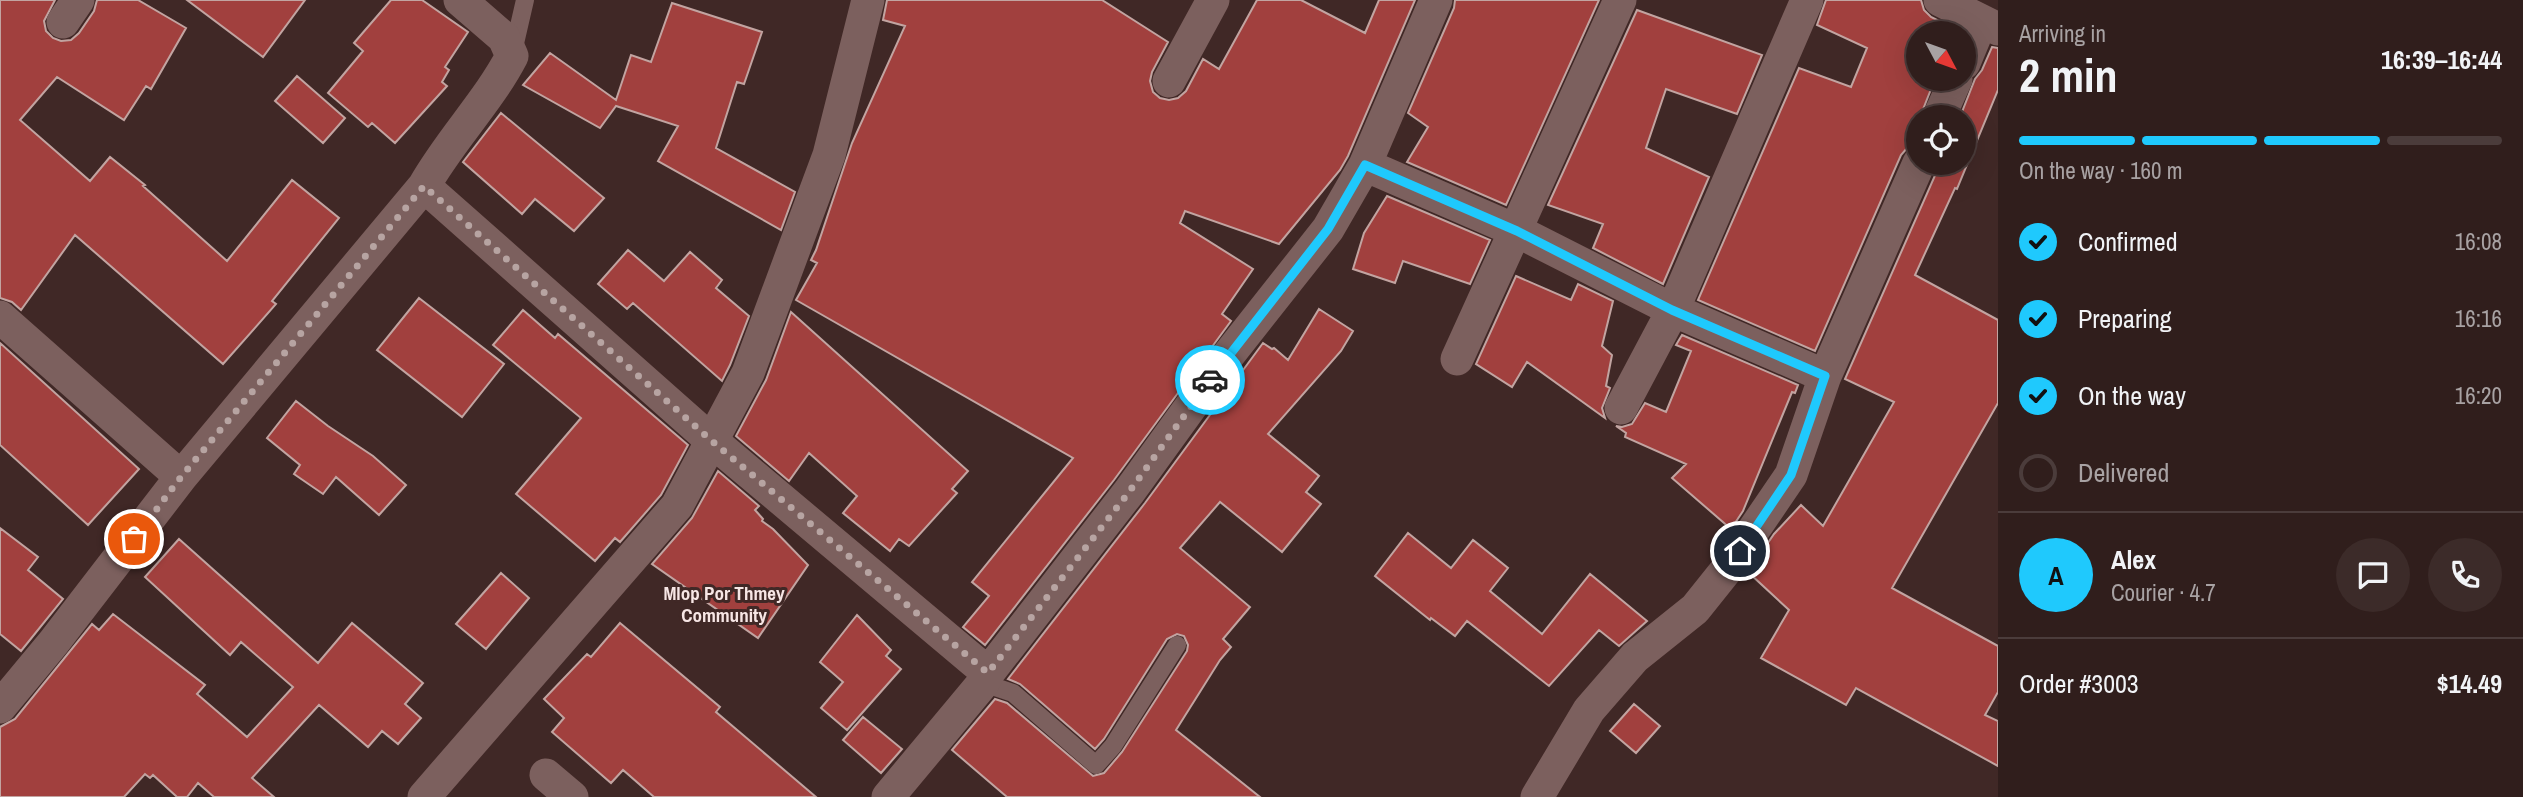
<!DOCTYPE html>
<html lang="en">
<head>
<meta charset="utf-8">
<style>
	:root { --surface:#301e1c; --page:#3c2b29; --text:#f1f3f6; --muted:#a8a2a3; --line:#4b3c3b; --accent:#1fc9fd }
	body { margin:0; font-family:"Archivo Narrow",sans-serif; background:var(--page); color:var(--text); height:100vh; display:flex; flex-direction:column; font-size:26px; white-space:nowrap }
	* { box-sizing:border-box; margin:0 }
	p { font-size:23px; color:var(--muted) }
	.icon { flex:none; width:38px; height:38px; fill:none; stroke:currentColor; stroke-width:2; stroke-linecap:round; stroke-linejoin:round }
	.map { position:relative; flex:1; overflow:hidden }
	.sheet { display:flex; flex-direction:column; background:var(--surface); width:525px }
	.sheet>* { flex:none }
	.needle { width:46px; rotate:131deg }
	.buttons { position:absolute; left:1906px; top:21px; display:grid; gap:14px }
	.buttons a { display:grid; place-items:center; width:70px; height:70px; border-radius:50%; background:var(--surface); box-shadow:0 7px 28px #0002,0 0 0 2px var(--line); font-size:35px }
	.pin { position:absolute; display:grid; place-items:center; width:60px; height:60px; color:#fff; margin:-30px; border:4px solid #fff; border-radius:50%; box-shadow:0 2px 7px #0007 }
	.courier { position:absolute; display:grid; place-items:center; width:70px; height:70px; margin:-35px; border:5px solid #1fc9fd; border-radius:50%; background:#fff; color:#222; box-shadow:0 2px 9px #0007 }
	.summary em { font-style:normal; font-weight:700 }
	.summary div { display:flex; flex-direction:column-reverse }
	.summary { display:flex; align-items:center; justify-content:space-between; height:119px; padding:0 21px }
	h1 { font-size:46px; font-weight:700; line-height:52px }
	.bar { display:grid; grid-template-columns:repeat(4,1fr); gap:10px 7px; align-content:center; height:84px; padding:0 21px }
	.bar i { height:9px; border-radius:5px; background:var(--line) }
	.bar .active { background:var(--accent) }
	.bar p { grid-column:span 4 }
	.line { display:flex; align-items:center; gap:18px; padding:0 21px; border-top:2px solid var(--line) }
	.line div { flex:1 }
	.round { display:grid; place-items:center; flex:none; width:74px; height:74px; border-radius:37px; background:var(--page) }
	ol { padding:0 21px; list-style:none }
	li { display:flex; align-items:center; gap:21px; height:77px }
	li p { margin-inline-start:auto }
	li .icon { padding:7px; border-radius:50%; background:var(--accent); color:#111; stroke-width:4 }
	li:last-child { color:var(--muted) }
	li i { width:38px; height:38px; border:4px solid var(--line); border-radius:50% }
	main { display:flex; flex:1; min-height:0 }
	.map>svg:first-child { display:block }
</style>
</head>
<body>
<main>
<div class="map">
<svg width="1998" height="797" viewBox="0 0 1998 797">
	<rect width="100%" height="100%" fill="#402826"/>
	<!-- building -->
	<path fill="#a1403e" stroke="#c2a4a1" stroke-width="2" d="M0,0H55L44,21L46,31L53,38L61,41L71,40L79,33L94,11L97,0H138L186,28L151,89L146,86L124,120L57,77L20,120L90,181L110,157L145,185L143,186L227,261L292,180L339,218L272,301L276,304L223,364L75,235L21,310L12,302L0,298Z
		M187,0H305L263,57Z
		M391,0H422L468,32L445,67L449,70L442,82L447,86L395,143L372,123L368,127L328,93L363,51L354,43Z
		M887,0H1102L1168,42L1152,72L1150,81L1153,92L1160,98L1169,100L1178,98L1186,91L1203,59L1219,69L1257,0H1301L1365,33L1379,0H1415L1348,156L1340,170L1279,244L1185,211L1180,223L1253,269L1222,314L1231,321L1114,480L985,645L963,627L989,596L972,582L1073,458L796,300L817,263L811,260L816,250L852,143L905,26L883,20Z
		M1455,0H1599L1506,205L1407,162L1428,127L1408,113L1454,8Z
		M1826,0H1921L1924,10L1931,17L1957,30L1956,33H1918V79H1935L1920,117H1918V144L1908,147L1901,155L1815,351L1698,300L1799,68L1851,87L1867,48L1817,25Z
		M672,3L762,32L744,84L737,82L716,148L795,192L781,230L658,161L678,126L616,106L600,128L523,85L550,53L616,100L631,55L651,62Z
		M1637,10L1762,55L1737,114L1666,89L1646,148L1709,177L1663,284L1593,248L1603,224L1548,205Z
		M1992,47L1998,48V90L1957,189L1955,188L1915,275L1998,320V403L1892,588L1998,646V692L1985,715L1998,721V766L1856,688L1846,705L1761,658L1789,610L1748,572L1774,534L1801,505L1823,526L1894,402L1845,379L1937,171L1938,163H1964V117H1960L1975,79L1982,70Z
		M297,76L345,118L323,143L275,101Z
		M501,113L604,198L574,231L535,199L522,214L463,162Z
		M1387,196L1490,240L1470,284L1403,261L1395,283L1353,269L1364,233Z
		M628,250L664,281L690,252L722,280L716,288L749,316L730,365L722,381L633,303L627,309L598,284Z
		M1516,276L1571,300L1578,284L1613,301L1602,346L1612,355L1606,386L1610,388L1602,408L1605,418L1527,362L1512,387L1476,364Z
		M419,298L504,364L462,417L377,350Z
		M1319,309L1353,331L1341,351L1268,434L1319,476L1306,492L1321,504L1282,552L1220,502L1180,548L1250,607L1223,639L1231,647L1220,660L1176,730L1260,797H1007L952,750L995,699L1007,703L1093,776L1104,773L1122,752L1187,651L1188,645L1184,636L1177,634L1167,639L1104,739L1095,749L1020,684L1008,679L1145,503L1263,343L1272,349L1274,348L1288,360Z
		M523,310L555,338L558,334L688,445L661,495L620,542L615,538L595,561L516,494L581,418L493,345Z
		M791,312L968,471L952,489L957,493L909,546L899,539L890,551L843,513L857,496L809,453L789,481L736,436L766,380Z
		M1682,335L1798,385L1795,393L1792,392L1743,511L1731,529L1672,478L1686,464L1625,437L1626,433L1616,426L1622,427L1632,424L1645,403L1666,412L1691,351L1676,345Z
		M0,343L139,469L88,525L0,445Z
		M296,401L328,426L373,456L406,485L379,515L336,477L323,494L294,474L300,465L267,438Z
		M718,471L759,506L755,510L763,519L762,521L773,529L808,565L758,638L652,564L692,518Z
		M0,528L38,557L28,570L63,599L21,651L0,634Z
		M1408,533L1451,568L1473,540L1508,568L1490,591L1542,634L1590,574L1647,621L1619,646L1599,630L1549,686L1467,621L1455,636L1431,618L1430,620L1375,576Z
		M179,539L318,663L352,623L423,683L405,704L421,718L398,744L382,731L368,747L319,705L252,778L274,797H214L198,783L187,797H177L153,775L150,778L145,774L124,797H0V727L15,719L92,624L99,630L113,614L205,685L197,694L247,737L293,687L241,642L230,655L145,577Z
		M501,573L529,598L486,649L456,624Z
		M857,615L891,650L886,656L901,669L847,730L821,708L843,682L820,662Z
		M620,623L720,707L716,712L816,797H654L623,770L611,783L552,732L564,718L544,699L587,654L591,657Z
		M1634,704L1660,726L1636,753L1610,731Z
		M863,717L902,749L881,773L843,740Z"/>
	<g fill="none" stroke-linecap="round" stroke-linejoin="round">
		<!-- service -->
		<path stroke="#7c605e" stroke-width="18" d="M513,52L525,0
			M983,683L1013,693L1096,765L1113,746L1177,645"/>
		<!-- minor -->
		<path stroke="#7c605e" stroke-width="33" d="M1940,0L1998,29
			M63,22L78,0
			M1964,63L1981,22
			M1169,81L1213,0
			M1939,117L1956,79
			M1365,165L1517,231L1673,310L1825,376
			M424,186L712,441L988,673
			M0,317L181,477
			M1457,359L1620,0
			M1621,408L1673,310L1807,0
			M0,707L54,642L181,477L424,186C450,140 488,102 512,56L504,38L460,0
			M546,775L572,797
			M424,797L677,506L748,373L829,155L868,0
			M888,797L983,683L988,673L1129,492L1223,362L1328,229L1365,165L1436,0
			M1537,797L1589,710L1635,657L1695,609L1727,569L1791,475L1825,376L1919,163"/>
	</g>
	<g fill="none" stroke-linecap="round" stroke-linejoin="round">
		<!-- done -->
		<path stroke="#b7a4a2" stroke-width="7" stroke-dasharray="0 12.6" d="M134,539L181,477L424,186L712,441L988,673L1129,492L1210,380"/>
		<!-- route -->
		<path stroke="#1fc9fd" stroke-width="9" d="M1210,380L1328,229L1365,165L1517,231L1672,310L1825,376L1791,475L1740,551"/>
	</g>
	<g text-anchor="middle" stroke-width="6" stroke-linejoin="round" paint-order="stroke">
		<!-- neighbourhood labels -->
		<g font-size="19" font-weight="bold" fill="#f7e6e5" stroke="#402826">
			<text x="724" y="600">Mlop Por Thmey<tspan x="724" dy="22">Community</tspan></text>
		</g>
	</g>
</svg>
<div class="buttons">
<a><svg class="needle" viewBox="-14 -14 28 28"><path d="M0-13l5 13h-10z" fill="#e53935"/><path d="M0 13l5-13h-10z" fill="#a8a2a3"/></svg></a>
<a><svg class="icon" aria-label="locate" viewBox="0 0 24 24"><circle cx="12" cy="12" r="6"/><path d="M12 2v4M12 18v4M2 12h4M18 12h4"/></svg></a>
</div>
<div class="pin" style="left:134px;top:539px;background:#ea580c"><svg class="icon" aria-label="bag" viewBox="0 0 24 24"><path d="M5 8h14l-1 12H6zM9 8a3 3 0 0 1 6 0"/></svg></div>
<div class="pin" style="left:1740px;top:551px;background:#1f2937"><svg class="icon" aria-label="home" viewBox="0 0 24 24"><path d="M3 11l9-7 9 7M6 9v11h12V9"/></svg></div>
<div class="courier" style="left:1210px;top:380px"><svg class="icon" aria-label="car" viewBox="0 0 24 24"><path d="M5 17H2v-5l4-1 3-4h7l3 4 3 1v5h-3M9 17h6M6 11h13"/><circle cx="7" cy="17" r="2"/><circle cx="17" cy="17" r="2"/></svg></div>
</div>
<section class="sheet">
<div class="summary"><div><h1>2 min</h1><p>Arriving in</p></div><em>16:39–16:44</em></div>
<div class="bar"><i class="active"></i><i class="active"></i><i class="active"></i><i></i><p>On the way · 160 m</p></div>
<ol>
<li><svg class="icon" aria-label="check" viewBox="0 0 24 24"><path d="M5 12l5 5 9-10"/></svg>Confirmed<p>16:08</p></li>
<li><svg class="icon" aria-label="check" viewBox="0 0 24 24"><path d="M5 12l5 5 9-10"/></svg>Preparing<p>16:16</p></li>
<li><svg class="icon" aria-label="check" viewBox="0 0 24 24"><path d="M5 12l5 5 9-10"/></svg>On the way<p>16:20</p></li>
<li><i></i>Delivered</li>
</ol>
<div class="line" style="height:126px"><b class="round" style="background:var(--accent);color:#111">A</b><div><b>Alex</b><p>Courier · 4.7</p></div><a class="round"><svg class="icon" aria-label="chat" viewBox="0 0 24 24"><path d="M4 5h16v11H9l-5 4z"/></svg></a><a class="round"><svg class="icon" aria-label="phone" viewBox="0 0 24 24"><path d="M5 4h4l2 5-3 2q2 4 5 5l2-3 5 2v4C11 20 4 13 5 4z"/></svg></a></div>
<div class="line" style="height:91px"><div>Order #3003</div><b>$14.49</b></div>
</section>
</main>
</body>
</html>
